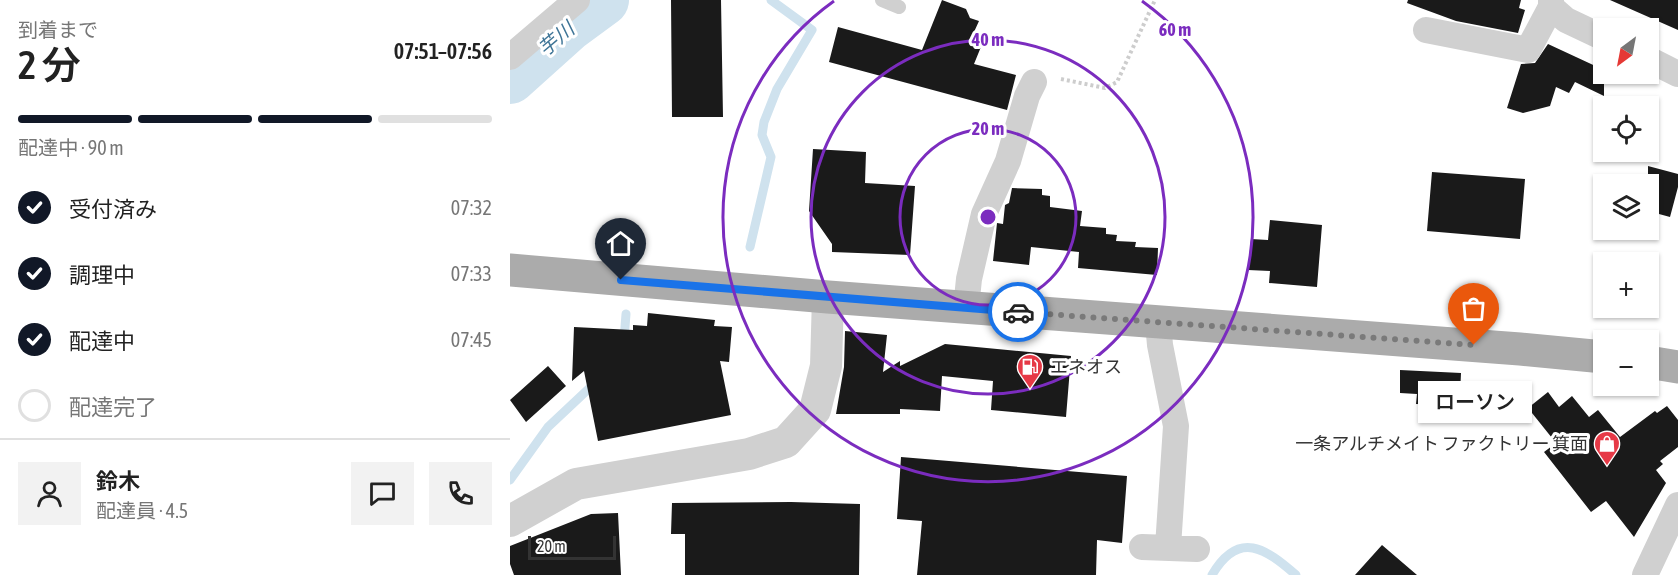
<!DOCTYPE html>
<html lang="ja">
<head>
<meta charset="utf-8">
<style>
	:root { --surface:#fff; --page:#f2f2f2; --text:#222; --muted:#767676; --line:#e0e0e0; --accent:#111827 }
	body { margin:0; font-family:"Asap Condensed","Noto Sans JP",sans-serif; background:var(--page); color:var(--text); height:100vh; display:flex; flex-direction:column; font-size:22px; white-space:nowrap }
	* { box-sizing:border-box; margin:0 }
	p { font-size:20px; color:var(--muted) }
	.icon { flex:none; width:33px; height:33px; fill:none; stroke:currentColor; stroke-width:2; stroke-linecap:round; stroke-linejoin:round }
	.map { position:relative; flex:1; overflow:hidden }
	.sheet { display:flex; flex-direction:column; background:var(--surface); width:510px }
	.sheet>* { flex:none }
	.needle { width:39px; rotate:212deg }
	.buttons { position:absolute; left:1083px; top:18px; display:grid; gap:12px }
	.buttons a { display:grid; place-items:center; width:66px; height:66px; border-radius:0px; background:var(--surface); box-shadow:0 2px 4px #0004; font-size:30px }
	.scale { position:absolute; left:18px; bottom:15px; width:88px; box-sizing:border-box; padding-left:6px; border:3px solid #333; border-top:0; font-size:16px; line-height:21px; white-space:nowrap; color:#333; -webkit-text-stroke:4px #fff; paint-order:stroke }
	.pin { position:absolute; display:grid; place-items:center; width:51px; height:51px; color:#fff; margin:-62px -26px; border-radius:50% 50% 50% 0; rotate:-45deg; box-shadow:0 0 6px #0007 }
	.pin .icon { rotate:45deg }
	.courier { position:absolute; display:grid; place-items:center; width:60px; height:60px; margin:-30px; border:4px solid #1a73e8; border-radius:50%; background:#fff; color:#222; box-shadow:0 2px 8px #0007 }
	.bubble { position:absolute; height:42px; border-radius:0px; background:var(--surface); box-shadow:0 2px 4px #0004; font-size:20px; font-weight:600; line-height:42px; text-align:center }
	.headline em { font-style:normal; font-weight:600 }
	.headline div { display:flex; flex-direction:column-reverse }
	.headline { display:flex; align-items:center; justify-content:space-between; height:102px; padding:0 18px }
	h1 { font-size:39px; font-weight:600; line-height:45px }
	.bar { display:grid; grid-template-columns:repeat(4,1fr); gap:9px 6px; align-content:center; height:72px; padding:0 18px }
	.bar i { height:8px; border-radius:4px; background:var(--line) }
	.bar .selected { background:var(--accent) }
	.bar p { grid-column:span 4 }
	.line { display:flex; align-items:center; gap:15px; padding:0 18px; border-top:2px solid var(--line) }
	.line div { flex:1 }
	.round { display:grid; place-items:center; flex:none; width:63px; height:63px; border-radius:0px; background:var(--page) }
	ol { padding:0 18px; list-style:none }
	li { display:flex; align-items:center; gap:18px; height:66px }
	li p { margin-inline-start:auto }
	li .icon { padding:6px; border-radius:50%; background:var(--accent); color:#fff; stroke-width:4 }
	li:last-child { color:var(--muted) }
	li i { width:33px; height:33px; border:3px solid var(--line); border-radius:50% }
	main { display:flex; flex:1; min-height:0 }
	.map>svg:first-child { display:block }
</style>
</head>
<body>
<main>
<section class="sheet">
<div class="headline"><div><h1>2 分</h1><p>到着まで</p></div><em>07:51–07:56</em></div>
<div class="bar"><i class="selected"></i><i class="selected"></i><i class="selected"></i><i></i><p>配達中 · 90 m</p></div>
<ol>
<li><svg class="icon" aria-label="check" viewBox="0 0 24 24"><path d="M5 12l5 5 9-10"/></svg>受付済み<p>07:32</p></li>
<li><svg class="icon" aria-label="check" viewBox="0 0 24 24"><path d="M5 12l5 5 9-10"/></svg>調理中<p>07:33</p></li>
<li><svg class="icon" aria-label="check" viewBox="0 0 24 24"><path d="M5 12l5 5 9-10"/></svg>配達中<p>07:45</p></li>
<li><i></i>配達完了</li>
</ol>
<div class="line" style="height:108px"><a class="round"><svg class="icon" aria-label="person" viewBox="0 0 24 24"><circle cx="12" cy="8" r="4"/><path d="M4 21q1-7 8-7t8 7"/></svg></a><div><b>鈴木</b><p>配達員 · 4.5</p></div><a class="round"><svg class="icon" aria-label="chat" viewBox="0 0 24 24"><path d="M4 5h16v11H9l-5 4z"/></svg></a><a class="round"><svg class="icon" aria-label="phone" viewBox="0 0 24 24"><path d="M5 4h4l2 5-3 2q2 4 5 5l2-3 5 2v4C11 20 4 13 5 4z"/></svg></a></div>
</section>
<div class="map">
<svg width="1168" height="575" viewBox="0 0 1168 575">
	<rect width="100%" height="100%" fill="#fff"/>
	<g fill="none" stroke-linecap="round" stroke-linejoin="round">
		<!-- stream -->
		<path stroke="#cfe2ee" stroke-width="9" d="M240,247L261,157L252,135L254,122L267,89L302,30L261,0
			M114,340L116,314
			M0,480L38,427L87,381
			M702,575C729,529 756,549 786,575"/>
		<!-- river -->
		<path stroke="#cfe2ee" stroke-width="52" d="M0,78L59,25L93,0"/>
	</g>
	<!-- building -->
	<path fill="#1a1a1a" d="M161,0H211L213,117H162Z
		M432,0L456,9L460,18L469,21L464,32L475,37L464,64L506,75L497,110L319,62L328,27L412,50Z
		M898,0H1011L1009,8L1015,10L1008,33L946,21L897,3Z
		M1100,0H1168V30Z
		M1038,44L1094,70V96L1065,82L1059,93L1046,87L1040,106L1013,113L997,108L1011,64L1025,63Z
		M303,149L356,152L355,183L405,186L400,255L322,252V244L299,211Z
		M1138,166L1168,174V187L1160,217L1138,211Z
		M922,172L1015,179L1010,239L917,231Z
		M502,188L532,189V195L540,196V207L572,211L570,226L596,228V234L607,235L606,241L626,242L625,247L648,248L647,275L568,268L569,252L521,247L519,265L483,261L487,223L493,224L495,205L499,203Z
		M760,220L812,225L807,287L759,283L760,271L738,270L741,239L758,240Z
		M138,313L205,320L204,326L222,327L219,362L210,361L221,415L88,441L74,371L62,381L64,327L123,330V325L137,326Z
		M335,331L377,335L373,372L390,361V366L435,344L561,356L556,417L481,410L483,381L432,376L430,411L390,409V414H326L334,367Z
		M38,366L56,386L16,422L0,400Z
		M890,370L951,373L950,395L938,394L937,405L906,404L907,394L890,393Z
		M1038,392L1049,407L1062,396L1079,417L1088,410L1110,437L1145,411L1147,413L1157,406L1168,420V447L1150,461L1153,464L1146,470L1156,483L1124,537L1096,501L1081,512L1034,452L1046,443L1018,408Z
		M391,457L617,476L612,543L587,540L586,575H407L412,521L387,519Z
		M281,502L350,504L349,575H175V534H161L162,503Z
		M108,513L111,575H4L0,564V546L81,514Z
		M872,545L907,575H845Z"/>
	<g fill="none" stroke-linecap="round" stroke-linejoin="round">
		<!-- path -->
		<path stroke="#cdcdcd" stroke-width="4" stroke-dasharray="3 3" stroke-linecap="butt" d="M551,79L595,88L607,82L645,0"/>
		<!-- service -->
		<path stroke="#d0d0d0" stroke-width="14" d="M372,0L389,7"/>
		<!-- minor -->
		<path stroke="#d0d0d0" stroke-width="26" d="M1041,7L1056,20L1094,38
			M916,30L1018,50L1041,7V0
			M0,57L67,0
			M1138,59L1168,74
			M456,308L459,279L474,214L498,161L517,96L524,82
			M648,322L650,345L666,426L658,547
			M632,547L687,549
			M1135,575L1168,505"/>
		<!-- tertiary -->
		<path stroke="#d0d0d0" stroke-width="32" d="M0,521L66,484L239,454L276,442L305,410L316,366L318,297"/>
		<!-- primary -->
		<path stroke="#ababab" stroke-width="33" d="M0,270L318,297L1010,349L1094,357
			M1138,362L1168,367"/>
	</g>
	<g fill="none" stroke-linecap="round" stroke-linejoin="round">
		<!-- done -->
		<path stroke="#7a7a7a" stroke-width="6" stroke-dasharray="0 10.8" d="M508,312L964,345"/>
		<!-- route -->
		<path stroke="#1a73e8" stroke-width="8" d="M111,280L508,312"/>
	</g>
	<!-- distance rings -->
	<g fill="none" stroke="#7b2cbf" stroke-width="3">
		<circle cx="478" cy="217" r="88"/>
		<circle cx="478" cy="217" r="177"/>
		<path d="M632 1A265 265 0 1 1 324 1"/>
	</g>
	<!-- icons -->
	<defs>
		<symbol id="fuel-pin" viewBox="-11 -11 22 30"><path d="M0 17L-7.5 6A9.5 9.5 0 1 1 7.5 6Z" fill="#e63946" stroke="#fff"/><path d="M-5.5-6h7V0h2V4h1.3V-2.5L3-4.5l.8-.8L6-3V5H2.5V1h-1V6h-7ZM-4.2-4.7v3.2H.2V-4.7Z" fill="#fff"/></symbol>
		<symbol id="shop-pin" viewBox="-11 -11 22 30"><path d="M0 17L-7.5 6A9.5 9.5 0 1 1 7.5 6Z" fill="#e63946" stroke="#fff"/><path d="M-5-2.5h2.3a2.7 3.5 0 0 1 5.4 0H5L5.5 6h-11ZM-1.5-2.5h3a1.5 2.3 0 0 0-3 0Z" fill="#fff"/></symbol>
	</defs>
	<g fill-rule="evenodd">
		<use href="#fuel-pin" x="505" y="352" width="30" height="40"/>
		<use href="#shop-pin" x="1082" y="429" width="30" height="40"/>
	</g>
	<g text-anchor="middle" stroke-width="6" stroke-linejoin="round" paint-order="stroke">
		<!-- poi labels -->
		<g font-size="18" fill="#333" stroke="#fff" text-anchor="start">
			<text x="540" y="373">エネオス</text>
			<text x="1078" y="450" text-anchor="end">一条アルチメイト ファクトリー 箕面</text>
		</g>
		<!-- water labels -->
		<g font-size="20" font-style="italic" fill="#3f7597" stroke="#fff">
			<text transform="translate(46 39) rotate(-40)" y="7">芋川</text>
		</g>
	</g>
	<circle cx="478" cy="217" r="9" fill="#7b2cbf" stroke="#fff" stroke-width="3"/>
	<g font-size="18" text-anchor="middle" font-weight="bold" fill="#7b2cbf" stroke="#fff" stroke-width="6" stroke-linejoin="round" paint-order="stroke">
		<text x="665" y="36">60 m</text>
		<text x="478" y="46">40 m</text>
		<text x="478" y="135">20 m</text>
	</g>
</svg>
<div class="buttons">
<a><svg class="needle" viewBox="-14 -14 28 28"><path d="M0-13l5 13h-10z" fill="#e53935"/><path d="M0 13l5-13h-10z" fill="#767676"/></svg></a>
<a><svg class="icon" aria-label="locate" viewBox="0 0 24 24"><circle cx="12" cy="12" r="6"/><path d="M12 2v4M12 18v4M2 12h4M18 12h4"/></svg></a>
<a><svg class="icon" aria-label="layers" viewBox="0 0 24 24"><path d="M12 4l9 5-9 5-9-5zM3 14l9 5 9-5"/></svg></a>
<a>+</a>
<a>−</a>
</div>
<div class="scale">20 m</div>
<div class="pin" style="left:964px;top:345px;background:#ea580c"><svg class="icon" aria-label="bag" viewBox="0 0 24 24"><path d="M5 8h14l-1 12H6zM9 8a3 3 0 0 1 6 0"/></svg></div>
<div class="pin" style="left:111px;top:280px;background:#1f2937"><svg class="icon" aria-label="home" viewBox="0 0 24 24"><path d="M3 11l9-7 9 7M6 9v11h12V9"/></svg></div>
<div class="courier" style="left:508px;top:312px"><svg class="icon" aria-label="car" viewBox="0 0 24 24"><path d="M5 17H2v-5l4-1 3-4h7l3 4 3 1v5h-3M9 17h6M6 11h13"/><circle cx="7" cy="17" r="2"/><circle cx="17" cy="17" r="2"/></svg></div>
<div class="bubble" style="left:908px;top:381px;width:114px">ローソン</div>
</div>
</main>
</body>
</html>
